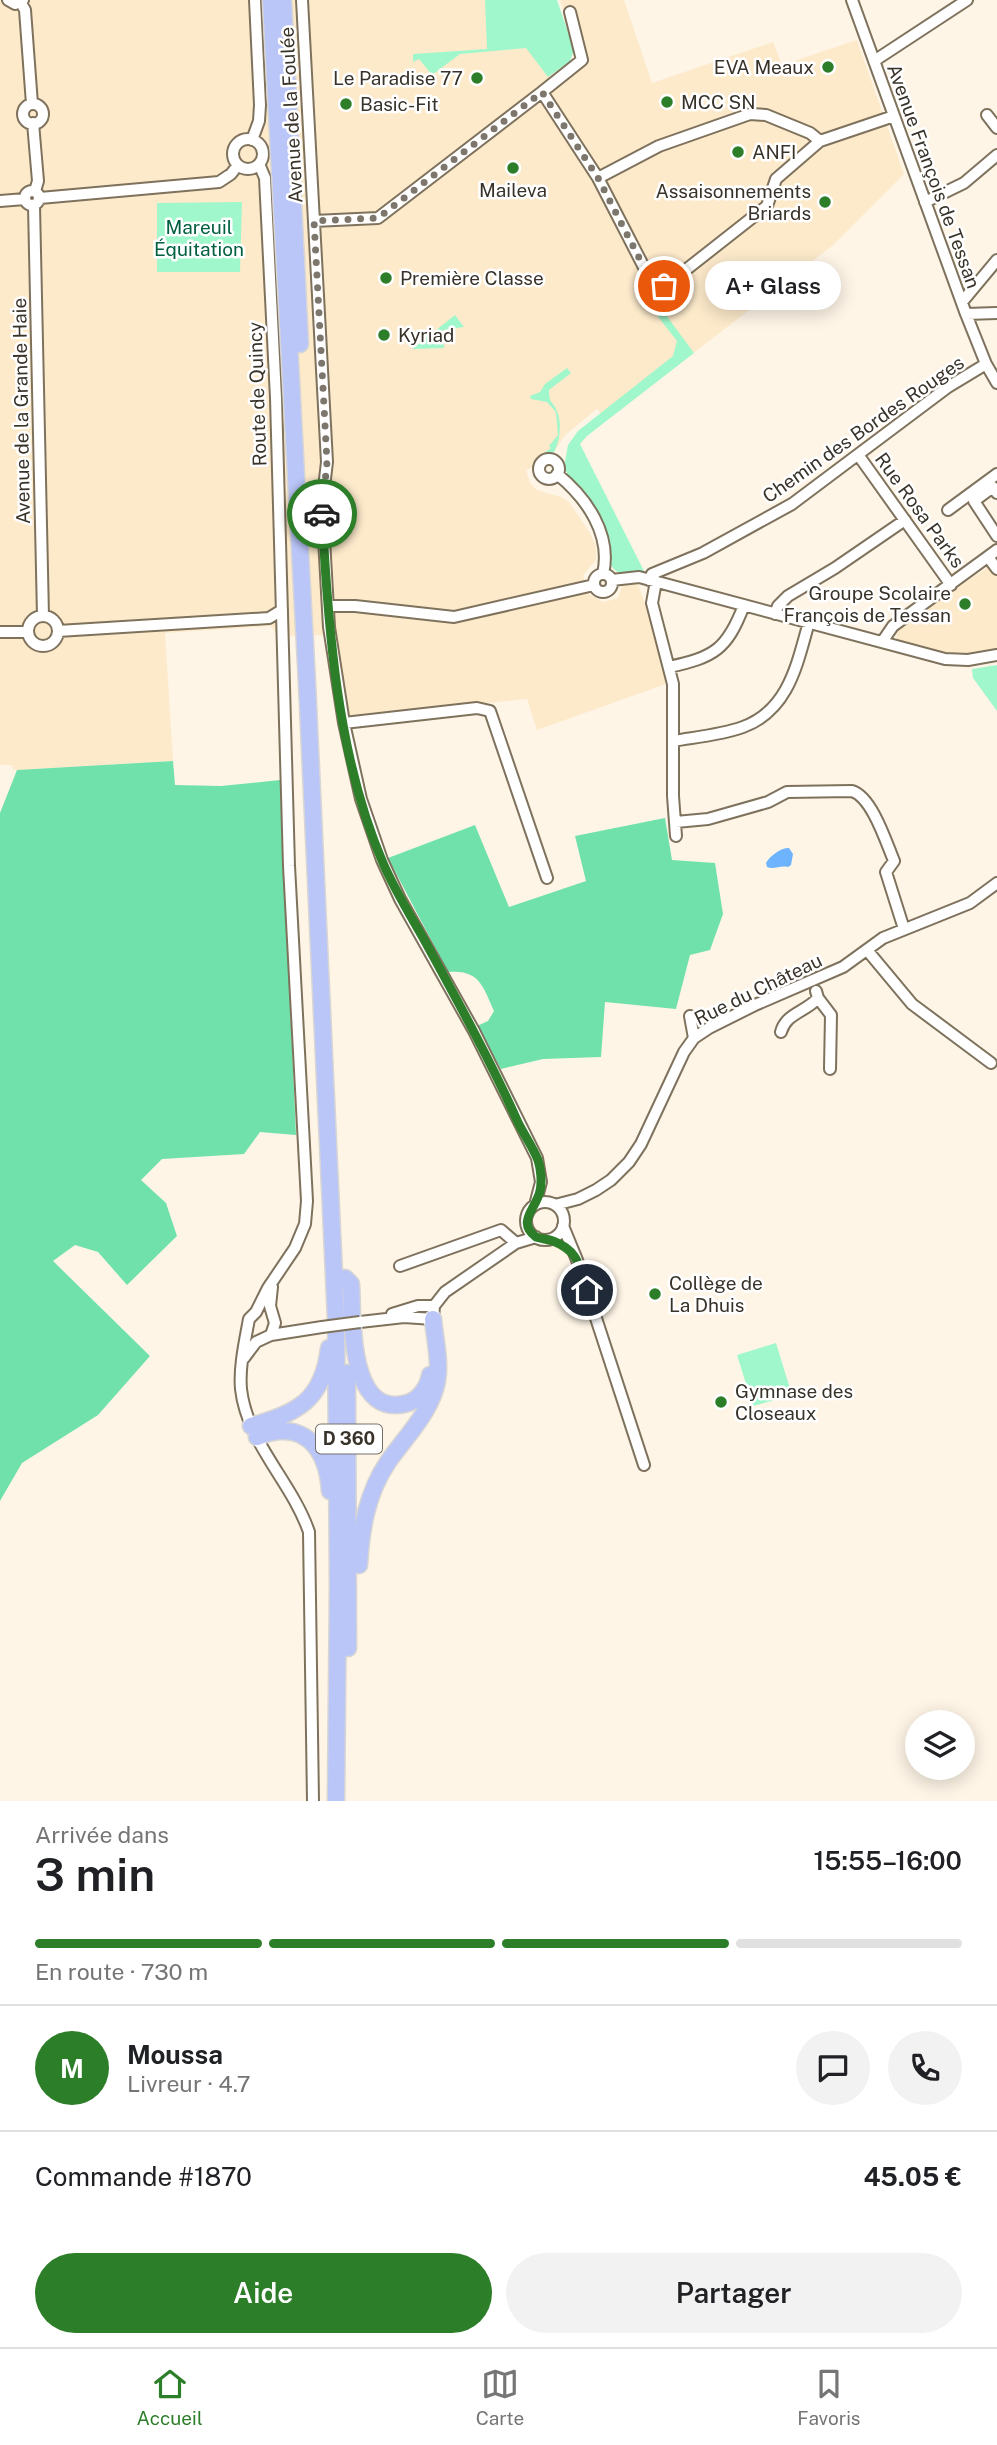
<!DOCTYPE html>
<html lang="fr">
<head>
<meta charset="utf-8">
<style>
	:root { --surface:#fff; --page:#f2f2f2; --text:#202124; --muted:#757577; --line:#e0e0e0; --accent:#2d7e29 }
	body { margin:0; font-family:"Public Sans",sans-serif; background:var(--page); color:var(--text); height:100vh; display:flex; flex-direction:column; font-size:26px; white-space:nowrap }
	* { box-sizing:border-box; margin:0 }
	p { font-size:23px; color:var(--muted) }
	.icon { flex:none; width:38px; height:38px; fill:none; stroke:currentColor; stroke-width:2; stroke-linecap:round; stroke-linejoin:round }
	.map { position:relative; height:1801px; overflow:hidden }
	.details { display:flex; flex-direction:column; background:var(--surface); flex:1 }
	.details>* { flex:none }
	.tools { position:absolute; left:905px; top:1710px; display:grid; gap:14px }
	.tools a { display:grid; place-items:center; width:70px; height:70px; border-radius:50%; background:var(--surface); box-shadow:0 4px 18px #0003; font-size:35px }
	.pin { position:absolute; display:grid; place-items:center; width:60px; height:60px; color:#fff; margin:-30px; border:4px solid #fff; border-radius:50%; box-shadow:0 2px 7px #0007 }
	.courier { position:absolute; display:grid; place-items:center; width:70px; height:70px; margin:-35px; border:5px solid #2d7e29; border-radius:50%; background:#fff; color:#222; box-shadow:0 2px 9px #0007 }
	.bubble { position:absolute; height:49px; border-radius:24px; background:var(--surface); box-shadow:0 4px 18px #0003; font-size:23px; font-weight:600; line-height:49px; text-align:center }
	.head em { font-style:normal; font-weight:600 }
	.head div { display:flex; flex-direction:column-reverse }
	.head { display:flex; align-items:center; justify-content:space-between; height:119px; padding:0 35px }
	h1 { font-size:46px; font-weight:600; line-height:52px }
	.bar { display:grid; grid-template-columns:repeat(4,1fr); gap:10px 7px; align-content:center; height:84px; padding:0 35px }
	.bar i { height:9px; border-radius:5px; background:var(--line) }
	.bar .active { background:var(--accent) }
	.bar p { grid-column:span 4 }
	.line { display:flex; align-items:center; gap:18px; padding:0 35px; border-top:2px solid var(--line) }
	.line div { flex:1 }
	.round { display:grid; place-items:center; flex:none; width:74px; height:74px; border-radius:37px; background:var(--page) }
	.cta { display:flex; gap:14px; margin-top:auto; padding:14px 35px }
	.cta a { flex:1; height:80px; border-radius:42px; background:var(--accent); color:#fff; font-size:28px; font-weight:600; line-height:80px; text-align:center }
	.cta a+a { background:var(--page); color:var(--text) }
	.tabs { display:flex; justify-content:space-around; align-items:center; height:98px; border-top:2px solid var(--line); background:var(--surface); font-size:19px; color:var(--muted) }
	.tabs a { display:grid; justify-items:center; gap:4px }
	.tabs .active { color:var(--accent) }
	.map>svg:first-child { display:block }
</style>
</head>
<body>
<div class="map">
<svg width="997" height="1801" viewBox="0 0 997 1801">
	<rect width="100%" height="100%" fill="#fef5e7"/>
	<!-- built -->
	<path fill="#fdeacb" d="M0,0H488L551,77L579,58L560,0H624L652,83L773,42L782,65L857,40L904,174L832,246L607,420L597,409L565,435L554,452L541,457L533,467L526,470L530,483L537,490L561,497L569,502L590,533L596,546V560L583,575L588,594L604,602L618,598L622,586L638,584L654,629L666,684L537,730L527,699L348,718L334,635L279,636L270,626L165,633L173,761L17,770L13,769L12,765H0Z
		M991,565L997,574V649L962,654L943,652L899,641L896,636L898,628Z"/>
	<!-- green -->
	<path fill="#a0f7cb" d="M485,0H557L574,50L570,61L548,77L526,48L460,54L432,75L419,59L413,62V54L487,49Z
		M242,202L240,272H157V203Z
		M655,300L694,353L587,436L580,444L644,571C634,572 620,577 613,568C606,560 610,538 604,526C594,504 573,488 564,467L568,445L578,431L673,356L677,341L652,309Z
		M455,315L464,327L443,330L444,348L412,349Z
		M567,368L571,373L549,390C549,404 553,401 557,411C562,422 560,442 554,452L545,455L544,453L551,448L549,446L558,435L556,412L547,402L531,399L530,396L540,392L545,384Z
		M997,665V711L973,678L972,669Z
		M776,1343L792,1395L753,1406L737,1355Z"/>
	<!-- forest -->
	<path fill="#71e1ac" d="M173,761L175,785L221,786L280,780L296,1135L260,1132L244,1154L162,1159L141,1180L166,1203L177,1236L127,1285L98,1252L75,1245L53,1261L150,1356L98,1415L22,1463L0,1501V813L17,770Z
		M665,818L672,860L715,863L723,914L710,950L690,955L676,1009L605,1002L601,1057L543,1059L501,1069L477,1026L488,1021L494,1011C483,986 479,969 448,972L388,858L475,825L509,907L586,881L575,836Z"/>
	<!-- water -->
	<path fill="#6db3fd" d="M789,848L793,854L791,865L788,867C780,865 774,870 767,867L766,863C769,857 781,847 789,848Z"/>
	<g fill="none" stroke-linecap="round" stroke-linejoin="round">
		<defs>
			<path id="minor" d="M8,0L15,4L23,0
				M302,0L327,462L322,504L329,627L344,723L361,799L382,860L400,899L474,1031L537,1158L541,1182L535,1205
				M852,0L966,314L986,364L997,383
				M21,3L25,10L32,104
				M874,61L967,0
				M542,92L582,60L570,12
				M23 114a10 10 0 1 1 20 0a10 10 0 1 1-20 0Z
				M987,115L997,128
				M33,123L38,181L35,191
				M233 154a15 15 0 1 1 30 0a15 15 0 1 1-30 0Z
				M252,140L259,121L260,105L255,0
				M259,164L265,178L276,398L289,866L307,1201L305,1224L295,1248L268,1288L256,1312L249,1319C245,1341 239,1367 241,1389C247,1443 292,1482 309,1532L313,1801
				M598,178L659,146L750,114L766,115L810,133L820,141L894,116
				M25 198a7 7 0 1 1 14 0a7 7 0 1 1-14 0Z
				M40,198L219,182L231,174L238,165
				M0,201L25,199
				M925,202L964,183L997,155
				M34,206L43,616
				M314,221L378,218L542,92L598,178L649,277L664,287L767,206L776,179L820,141
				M962,302L997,260
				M966,314L997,313
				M859,456L951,585
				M539 469a10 10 0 1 1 20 0a10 10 0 1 1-20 0Z
				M557,474C587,498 612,535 603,574
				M997,493L993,487L974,501L997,536
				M948,510L997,474
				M988,557L997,569
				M594 583a9 9 0 1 1 18 0a9 9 0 1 1-18 0Z
				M612,580L639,577L945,659L968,660L997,655
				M649,580L652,574L703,553L792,504L948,387L986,364
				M656,581L652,603L673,684V796L676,836
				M328,606H355L454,617L594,585
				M775,614L778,606L788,596L835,568L905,520
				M28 631a15 15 0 1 1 30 0a15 15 0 1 1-30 0Z
				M58,631L269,618L282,610
				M0,632H27
				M882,642L893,626L997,550
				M669,667C714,657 727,650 744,605
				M344,723L477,708L490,711L547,878
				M673,741C696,737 721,735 743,727C789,710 797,664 809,622
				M676,822L708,819L768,802L787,792L852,791C872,797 886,842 894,861L886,872L904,929
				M867,950L912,1004L991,1063
				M818,998L831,1015L830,1069
				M690,1016L694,1038
				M781,1032C786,1013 806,1012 818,998L816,991
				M526 1221a19 19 0 1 1 38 0a19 19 0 1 1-38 0Z
				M555,1205L578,1199L596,1190L611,1180L629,1162L641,1144L684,1052L694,1038L709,1028L755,1005L843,967L883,938L970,903L997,883
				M563,1226L577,1260L644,1465
				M400,1266L501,1230L516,1243
				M392,1314L418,1306H434
				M360,1322L404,1317L433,1319L434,1306L445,1292L516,1243L536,1237
				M271,1335L275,1323L270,1306L272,1287
				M244,1358L256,1342L271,1335L322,1327"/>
			<path id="highway" d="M271,0L307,683L336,1319L338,1585L336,1801
				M283,0L300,344
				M345,1278L351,1284C353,1320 348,1420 408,1403C420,1399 428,1387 430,1375
				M347,1373L348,1648
				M251,1426C298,1413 323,1400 329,1348
				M257,1437C303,1418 327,1447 330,1491
				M359,1565C361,1528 367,1493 388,1462C404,1439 427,1416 435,1389C442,1367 435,1341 433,1319"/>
		</defs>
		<!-- minor casing -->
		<use href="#minor" stroke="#7f725d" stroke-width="14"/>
		<!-- highway casing -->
		<use href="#highway" stroke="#d7d6d4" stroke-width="19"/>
		<!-- minor -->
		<use href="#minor" stroke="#fff" stroke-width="10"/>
		<!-- highway -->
		<use href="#highway" stroke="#bac5f8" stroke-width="16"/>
		<defs>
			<path id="minor-bridge" d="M322,1327L360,1322"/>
		</defs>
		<!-- minor-bridge casing -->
		<use href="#minor-bridge" stroke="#7f725d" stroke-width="14" stroke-linecap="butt"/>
		<!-- minor-bridge -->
		<use href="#minor-bridge" stroke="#fff" stroke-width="10"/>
	</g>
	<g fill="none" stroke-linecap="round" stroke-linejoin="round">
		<!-- done -->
		<path stroke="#7d766c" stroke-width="7" stroke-dasharray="0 12.6" d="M322,514L327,462L314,221L378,218L542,92L598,178L649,277L664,286"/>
		<!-- route -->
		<path stroke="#2d7e29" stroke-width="9" d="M322,514C328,627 337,757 383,863C395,891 411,916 426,943C457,1000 489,1058 516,1118C522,1132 532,1145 538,1160C541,1169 542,1182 540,1191C536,1209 516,1222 536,1237C542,1239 547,1239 553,1241C579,1251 579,1266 587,1290"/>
	</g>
	<!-- markers -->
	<g fill="#2d7e29" stroke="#fff" stroke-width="2.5">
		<circle cx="828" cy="67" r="7"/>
		<circle cx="477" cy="78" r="7"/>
		<circle cx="667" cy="102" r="7"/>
		<circle cx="346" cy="104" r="7"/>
		<circle cx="738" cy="152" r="7"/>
		<circle cx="513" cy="168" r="7"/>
		<circle cx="825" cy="202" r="7"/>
		<circle cx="386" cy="278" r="7"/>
		<circle cx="384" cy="335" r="7"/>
		<circle cx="965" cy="604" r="7"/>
		<circle cx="655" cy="1294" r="7"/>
		<circle cx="721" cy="1402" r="7"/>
	</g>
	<g text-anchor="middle" stroke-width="5" stroke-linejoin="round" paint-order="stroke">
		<!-- shield labels -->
		<rect fill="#fff" stroke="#747069" stroke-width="2" x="316" y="1424.5" width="66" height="29" rx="5"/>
		<g font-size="18" font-weight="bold" fill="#383229">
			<text x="349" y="1445">D 360</text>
		</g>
		<!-- poi labels -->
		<g font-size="19" fill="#383229" stroke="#fff" text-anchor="start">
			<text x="814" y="74" text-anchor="end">EVA Meaux</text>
			<text x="463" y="85" text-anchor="end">Le Paradise 77</text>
			<text x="681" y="109">MCC SN</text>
			<text x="360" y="111">Basic-Fit</text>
			<text x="752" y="159">ANFI</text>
			<text x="513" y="197" text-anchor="middle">Maileva</text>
			<text x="811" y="198" text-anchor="end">Assaisonnements<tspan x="811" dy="22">Briards</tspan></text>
			<text x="400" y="285">Première Classe</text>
			<text x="398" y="342">Kyriad</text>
			<text x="951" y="600" text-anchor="end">Groupe Scolaire<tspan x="951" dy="22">François de Tessan</tspan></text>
			<text x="669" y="1290">Collège de<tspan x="669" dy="22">La Dhuis</tspan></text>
			<text x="735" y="1398">Gymnase des<tspan x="735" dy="22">Closeaux</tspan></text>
		</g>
		<!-- street labels -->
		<g font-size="19" fill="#383229" stroke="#fff">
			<text transform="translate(291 115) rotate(-93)" y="7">Avenue de la Foulée</text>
			<text transform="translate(934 176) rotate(70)" y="7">Avenue François de Tessan</text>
			<text transform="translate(257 394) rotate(-92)" y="7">Route de Quincy</text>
			<text transform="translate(21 411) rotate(-91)" y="7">Avenue de la Grande Haie</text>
			<text transform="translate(863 429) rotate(-35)" y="7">Chemin des Bordes Rouges</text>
			<text transform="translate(920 510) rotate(54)" y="7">Rue Rosa Parks</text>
			<text transform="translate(758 989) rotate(-26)" y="7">Rue du Château</text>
		</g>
		<!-- park labels -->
		<g font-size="19" fill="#00603f" stroke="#fff">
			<text x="199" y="234">Mareuil<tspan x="199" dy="22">Équitation</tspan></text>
		</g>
	</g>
</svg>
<div class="tools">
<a><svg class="icon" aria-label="layers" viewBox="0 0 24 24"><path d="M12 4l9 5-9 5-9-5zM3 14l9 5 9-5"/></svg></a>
</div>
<div class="pin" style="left:664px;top:286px;background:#ea580c"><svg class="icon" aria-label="bag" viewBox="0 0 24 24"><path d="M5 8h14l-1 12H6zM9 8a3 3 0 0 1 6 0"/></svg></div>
<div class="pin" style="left:587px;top:1290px;background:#1f2937"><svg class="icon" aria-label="home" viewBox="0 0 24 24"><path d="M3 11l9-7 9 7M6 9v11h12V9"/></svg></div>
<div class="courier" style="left:322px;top:514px"><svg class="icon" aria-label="car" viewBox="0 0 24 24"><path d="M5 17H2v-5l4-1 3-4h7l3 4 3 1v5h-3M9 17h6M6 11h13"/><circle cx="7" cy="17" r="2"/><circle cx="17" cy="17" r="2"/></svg></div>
<div class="bubble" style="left:705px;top:261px;width:136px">A+ Glass</div>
</div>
<section class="details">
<div class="head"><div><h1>3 min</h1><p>Arrivée dans</p></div><em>15:55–16:00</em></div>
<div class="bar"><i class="active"></i><i class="active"></i><i class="active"></i><i></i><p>En route · 730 m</p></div>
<div class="line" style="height:126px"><b class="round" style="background:var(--accent);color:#fff">M</b><div><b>Moussa</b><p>Livreur · 4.7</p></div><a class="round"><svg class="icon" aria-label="chat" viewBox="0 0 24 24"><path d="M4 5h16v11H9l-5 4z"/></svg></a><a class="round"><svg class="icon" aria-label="phone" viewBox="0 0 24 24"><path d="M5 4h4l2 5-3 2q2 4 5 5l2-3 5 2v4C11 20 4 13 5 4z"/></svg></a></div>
<div class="line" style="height:91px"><div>Commande #1870</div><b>45.05 €</b></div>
<div class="cta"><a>Aide</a><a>Partager</a></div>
</section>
<nav class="tabs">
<a class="active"><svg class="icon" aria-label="home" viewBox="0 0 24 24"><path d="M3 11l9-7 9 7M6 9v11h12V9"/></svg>Accueil</a>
<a><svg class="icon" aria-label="map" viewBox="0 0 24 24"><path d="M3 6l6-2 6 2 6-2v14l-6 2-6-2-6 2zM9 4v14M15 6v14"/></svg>Carte</a>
<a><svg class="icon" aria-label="saved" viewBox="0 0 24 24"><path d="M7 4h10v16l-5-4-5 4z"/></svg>Favoris</a>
</nav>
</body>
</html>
